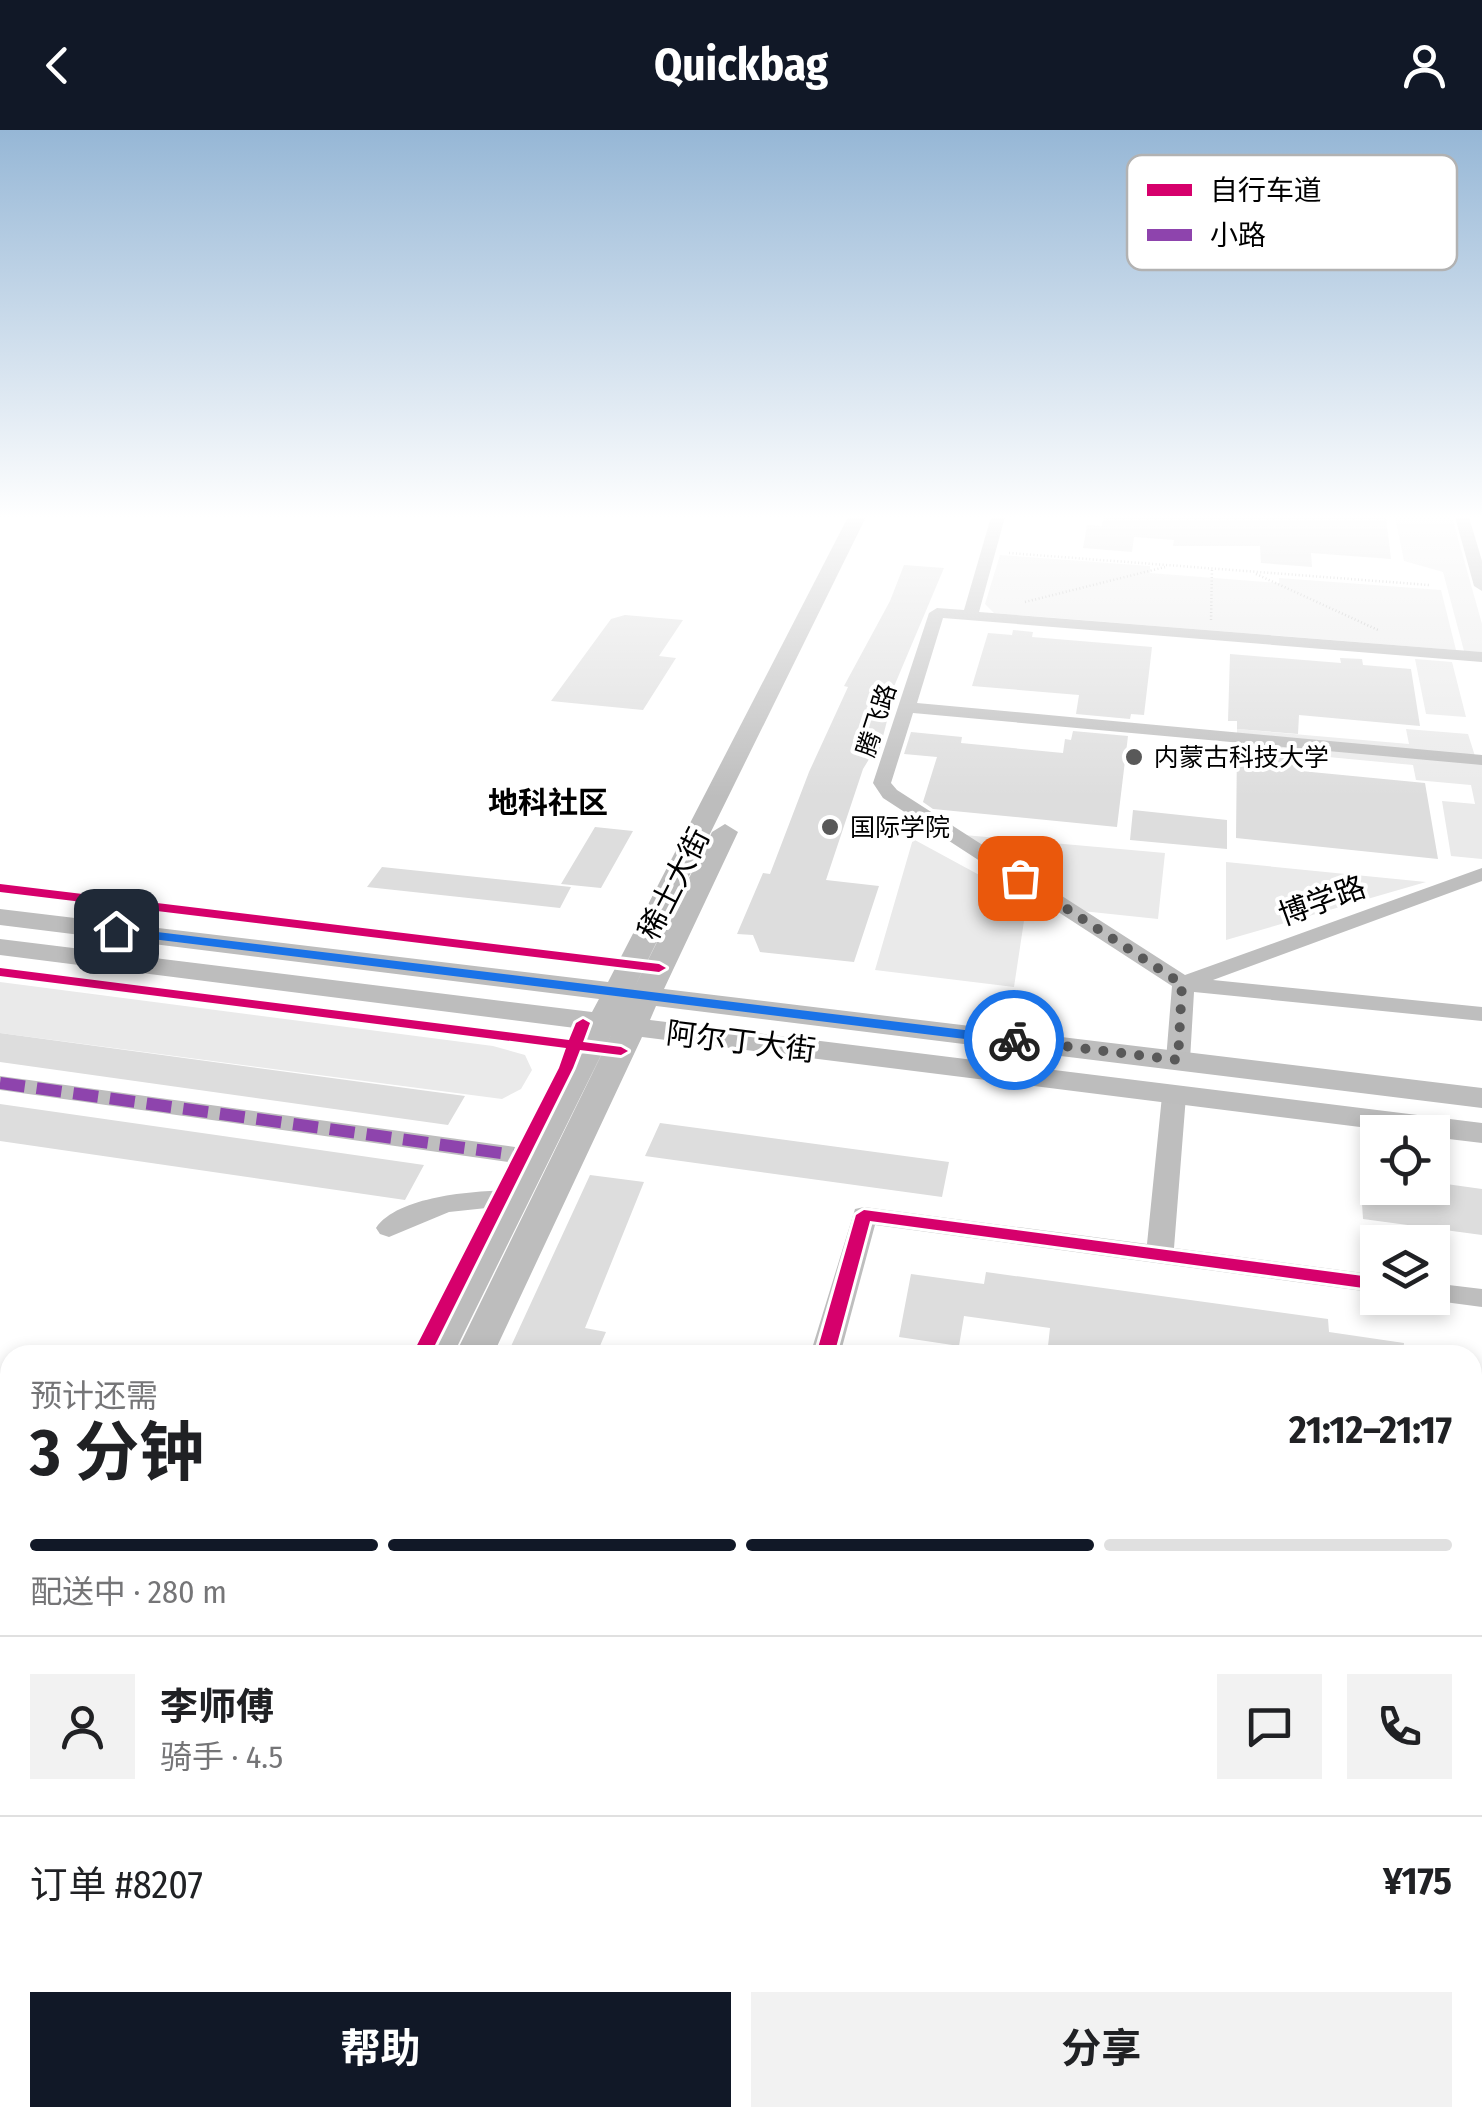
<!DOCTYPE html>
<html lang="zh">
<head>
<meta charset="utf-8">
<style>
	:root { --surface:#fff; --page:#f2f2f2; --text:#202124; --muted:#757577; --line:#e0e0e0; --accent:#111827 }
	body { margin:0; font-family:"Fira Sans Condensed","Noto Sans SC",sans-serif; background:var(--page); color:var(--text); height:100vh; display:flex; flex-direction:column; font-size:38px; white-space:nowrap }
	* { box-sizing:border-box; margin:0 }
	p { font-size:32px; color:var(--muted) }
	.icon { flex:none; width:55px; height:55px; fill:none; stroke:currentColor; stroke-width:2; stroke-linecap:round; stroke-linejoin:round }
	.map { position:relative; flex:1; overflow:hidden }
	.sheet { position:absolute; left:0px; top:1215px; width:1482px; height:782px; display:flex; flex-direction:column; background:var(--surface); border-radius:30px 30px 0 0; box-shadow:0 5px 15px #0003 }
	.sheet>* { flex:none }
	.fabs { position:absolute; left:1360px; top:985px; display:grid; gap:20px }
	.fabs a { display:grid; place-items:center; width:90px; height:90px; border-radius:0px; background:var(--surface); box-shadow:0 5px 15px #0003; font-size:50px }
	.pin { position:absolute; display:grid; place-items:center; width:85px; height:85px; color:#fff; margin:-42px; border-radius:20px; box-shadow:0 5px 15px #0006 }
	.courier { position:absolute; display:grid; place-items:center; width:100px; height:100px; margin:-50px; border:8px solid #1a73e8; border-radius:50%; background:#fff; color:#222; box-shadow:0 2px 12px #0007 }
	.summary em { font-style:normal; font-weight:700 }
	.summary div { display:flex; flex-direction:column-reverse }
	.summary { display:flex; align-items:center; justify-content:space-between; height:170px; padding:0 30px }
	h1 { font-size:65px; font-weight:700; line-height:75px }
	.bar { display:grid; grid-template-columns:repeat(4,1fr); gap:15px 10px; align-content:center; height:120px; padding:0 30px }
	.bar i { height:12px; border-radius:8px; background:var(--line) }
	.bar .on { background:var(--accent) }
	.bar p { grid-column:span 4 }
	.line { display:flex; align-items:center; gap:25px; padding:0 30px; border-top:2px solid var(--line) }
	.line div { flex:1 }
	.round { display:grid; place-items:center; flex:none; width:105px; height:105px; border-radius:0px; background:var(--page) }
	.button { display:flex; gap:20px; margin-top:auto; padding:20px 30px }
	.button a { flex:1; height:115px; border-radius:0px; background:var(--accent); color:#fff; font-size:40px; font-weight:700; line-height:115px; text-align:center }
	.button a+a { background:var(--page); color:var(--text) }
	header { display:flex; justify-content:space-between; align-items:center; height:130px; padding:0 30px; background:var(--accent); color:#fff; font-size:45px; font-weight:700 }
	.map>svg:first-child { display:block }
</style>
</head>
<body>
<header><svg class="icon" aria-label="back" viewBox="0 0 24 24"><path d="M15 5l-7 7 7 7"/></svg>Quickbag<svg class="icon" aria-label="person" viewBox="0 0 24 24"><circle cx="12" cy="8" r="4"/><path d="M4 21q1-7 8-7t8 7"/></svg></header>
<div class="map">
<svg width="1482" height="1997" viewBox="0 0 1482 1997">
	<rect width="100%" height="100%" fill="#fff"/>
	<!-- green -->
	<path fill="#eaeaea" d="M1395,387H1452L1482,494V522L1464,521L1443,442L1404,431Z
		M1000,425L1150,436V443L1279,453V448L1441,460L1456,520L994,483L985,474Z
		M1415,529L1452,532L1466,587L1426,584Z
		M1237,599L1409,614L1406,599L1468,604L1475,626L1237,606Z
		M1242,611L1482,633V729L1451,726L1442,671L1475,674L1471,655L1416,650L1413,635L1242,619Z
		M964,705L1165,723L1158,789L1082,781Z
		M913,709L1027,771L1014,857L875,840Z
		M1226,732L1426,752L1226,810Z
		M0,852L493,916L525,925L532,940L521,959L502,969L0,903Z
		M1473,1975L1482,1977V1997H685L687,1988H1472Z"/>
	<!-- building -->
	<path fill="#ddd" d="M1103,387H1386L1391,429L1311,423L1312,437L1261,433L1260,416H1173L1174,410L1134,407L1132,422L1083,418L1087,395L1102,396Z
		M904,435L944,438L882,585L888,587L879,622L874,621L863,639L826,750L879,756L854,832L760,822L753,805L737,804L763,743L770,744L809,642L848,557L844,556L890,471Z
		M625,485L683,490L659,526L676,528L643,580L551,571L611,489Z
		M1013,500L1033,502L1032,507L1152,517L1144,585L1131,584L1130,589L1076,584L1079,565L972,556L988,503L1012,505Z
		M1230,524L1341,533L1340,528L1362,529L1363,535L1411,539L1420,596L1299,585L1298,604L1237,599V591H1228Z
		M1073,601L1128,606L1117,697L933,679L923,672L937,627L904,624L911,602L962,607L961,613L1063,623L1065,609L1071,610Z
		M1237,616L1299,622L1301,641L1425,653L1438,729L1236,708Z
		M1133,680L1227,690V719L1130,710Z
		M595,697L633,701L601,758L561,754Z
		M382,737L571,757L560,778L367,757Z
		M0,903L465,966L448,995L0,932Z
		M0,974L424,1035L405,1070L0,1011Z
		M660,993L949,1032L942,1067L645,1026Z
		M590,1045L644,1052L585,1198L606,1202L596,1225H507Z
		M1432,1052L1482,1059V1105L1363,1089L1361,1058H1432Z
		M986,1142L1328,1189L1329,1202L1404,1213L1403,1225H1139L1086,1217V1225H1047L1050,1198L964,1186L959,1216L899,1207L911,1144L984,1154Z"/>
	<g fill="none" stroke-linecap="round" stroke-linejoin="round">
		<!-- path -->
		<path stroke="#b8b8b8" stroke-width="2.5" stroke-dasharray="1 2.5" stroke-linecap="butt" d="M1009,423L1429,455
			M1256,444L1378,500
			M1025,472L1165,437
			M1211,490L1212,438"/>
		<!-- minor -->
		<path fill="#bebebe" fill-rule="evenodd" d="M991,387H1005L979,482L1482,522V532L943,488L917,573L1482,625V635L913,583L891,653L897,660L1185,845L1482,738V751L1213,850L1482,877V891L1194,862L1190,930L1186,935H1170L1166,930L1172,856L883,668L873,653L929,483L937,478L964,480Z
			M1455,387H1469L1482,431V461L1474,456Z
			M0,946L522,1018L535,1026L522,1034L0,960Z
			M1174,959L1186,966L1174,1118L1378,1145V1163L875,1095L840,1225H810L855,1079L864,1077L1147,1114L1162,966Z
			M514,1060L523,1062L527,1068L523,1074L449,1082L389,1107L380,1104L376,1098C399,1065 477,1061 514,1060Z
			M1432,1153L1482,1159V1177L1422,1169L1432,1168Z
			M591,1988H633L632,1997H588Z"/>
		<!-- major -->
		<path fill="#bdbdbd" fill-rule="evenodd" d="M848,387H866L635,856L712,702L725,694L738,702L664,859L1482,958V978L656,876L650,890L1482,993V1013L1432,1007V1002H1400L642,907L493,1225H455L612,903L453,1225H415L583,899L0,825V809L592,882L599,869L0,795V779L608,852Z
			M17,1988H74L70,1997H13Z
			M77,1988H134L130,1997H73Z"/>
		<!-- quiet -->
		<path stroke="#8e44ad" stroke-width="12" stroke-dasharray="25 12" stroke-linecap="butt" d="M0,953L522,1026"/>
		<defs>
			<path id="cycleway" d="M0,754L659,834L666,838L659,842L0,762Z
				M0,838L569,910L576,893L583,889L590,893L583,912L621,917L628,921L621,925L580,920L573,938L430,1225H412L559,938L566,918L0,846Z
				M864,1080L1378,1148V1160L870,1091L834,1225H816L856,1085Z"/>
		</defs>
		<!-- cycleway casing -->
		<use href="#cycleway" stroke="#fff" stroke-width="6"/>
		<!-- cycleway -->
		<use href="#cycleway" fill="#d6006c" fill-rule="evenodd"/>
	</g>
	<!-- sky -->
	<linearGradient id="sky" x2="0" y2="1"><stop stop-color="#96b7d6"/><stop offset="0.58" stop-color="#fff"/><stop offset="1" stop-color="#fff" stop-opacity="0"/></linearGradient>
	<rect width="1482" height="667" fill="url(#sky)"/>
	<!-- route -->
	<path fill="#1a73e8" d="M116,797L1014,906L1022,910L1014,915L111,804V798Z"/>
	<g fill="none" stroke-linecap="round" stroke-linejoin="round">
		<!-- done -->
		<path stroke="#595959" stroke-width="10" stroke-dasharray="0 18" d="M1014,910L1178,930L1182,854L1020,748"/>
	</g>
	<!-- markers -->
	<g fill="#595959" stroke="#fff" stroke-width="4">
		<circle cx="1134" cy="627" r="10"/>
		<circle cx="830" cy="697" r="10"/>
	</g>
	<g text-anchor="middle" stroke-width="8" stroke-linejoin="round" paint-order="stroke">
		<!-- far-street labels -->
		<g font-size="25" fill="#000" stroke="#fff">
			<text transform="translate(876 590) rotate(-72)" y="9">腾飞路</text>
		</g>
		<!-- far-poi labels -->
		<g font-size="25" fill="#000" stroke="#fff" text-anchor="start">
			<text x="1154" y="636">内蒙古科技大学</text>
			<text x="850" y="706">国际学院</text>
		</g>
		<!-- far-quarter labels -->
		<g font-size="30" font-weight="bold" fill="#000" stroke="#fff">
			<text x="548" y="683">地科社区</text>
		</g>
		<!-- street labels -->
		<g font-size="30" fill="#000" stroke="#fff">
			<text transform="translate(674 754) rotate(-63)" y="10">稀土大街</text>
			<text transform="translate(1322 771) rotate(-20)" y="10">博学路</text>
			<text transform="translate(741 912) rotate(7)" y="10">阿尔丁大街</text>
		</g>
	</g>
	<!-- legend -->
	<rect x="1127" y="25" width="330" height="115" rx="15" fill="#fff" stroke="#b2b2b2" stroke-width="2.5"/>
	<rect x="1147" y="54" width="45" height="12" fill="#d6006c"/>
	<rect x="1147" y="99" width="45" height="12" fill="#8e44ad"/>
	<g font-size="28" fill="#000">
		<text x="1210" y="70">自行车道</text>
		<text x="1210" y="115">小路</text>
	</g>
</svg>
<div class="fabs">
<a><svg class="icon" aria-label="locate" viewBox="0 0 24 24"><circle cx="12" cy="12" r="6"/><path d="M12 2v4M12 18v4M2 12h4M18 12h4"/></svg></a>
<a><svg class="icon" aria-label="layers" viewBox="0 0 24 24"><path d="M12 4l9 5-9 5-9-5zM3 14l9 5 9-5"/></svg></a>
</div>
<div class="pin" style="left:1020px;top:748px;background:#ea580c"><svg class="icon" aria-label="bag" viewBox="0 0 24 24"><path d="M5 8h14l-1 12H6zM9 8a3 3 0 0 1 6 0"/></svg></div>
<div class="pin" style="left:116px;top:801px;background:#1f2937"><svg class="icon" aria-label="home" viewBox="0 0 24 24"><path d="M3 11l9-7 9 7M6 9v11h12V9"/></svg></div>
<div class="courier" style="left:1014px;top:910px"><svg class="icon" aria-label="bike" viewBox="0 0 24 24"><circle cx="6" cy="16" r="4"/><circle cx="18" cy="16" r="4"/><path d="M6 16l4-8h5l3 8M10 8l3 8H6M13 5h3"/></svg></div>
<section class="sheet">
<div class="summary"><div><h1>3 分钟</h1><p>预计还需</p></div><em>21:12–21:17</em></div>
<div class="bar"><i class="on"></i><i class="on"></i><i class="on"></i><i></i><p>配送中 · 280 m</p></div>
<div class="line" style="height:180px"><a class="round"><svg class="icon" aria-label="person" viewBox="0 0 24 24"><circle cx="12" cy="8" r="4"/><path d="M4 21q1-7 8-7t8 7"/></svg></a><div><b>李师傅</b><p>骑手 · 4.5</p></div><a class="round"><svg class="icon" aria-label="chat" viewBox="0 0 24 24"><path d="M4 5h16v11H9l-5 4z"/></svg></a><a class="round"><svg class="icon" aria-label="phone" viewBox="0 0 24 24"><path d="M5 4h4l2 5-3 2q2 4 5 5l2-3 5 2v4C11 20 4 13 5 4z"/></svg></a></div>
<div class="line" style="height:130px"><div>订单 #8207</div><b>¥175</b></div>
<div class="button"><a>帮助</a><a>分享</a></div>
</section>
</div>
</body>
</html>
